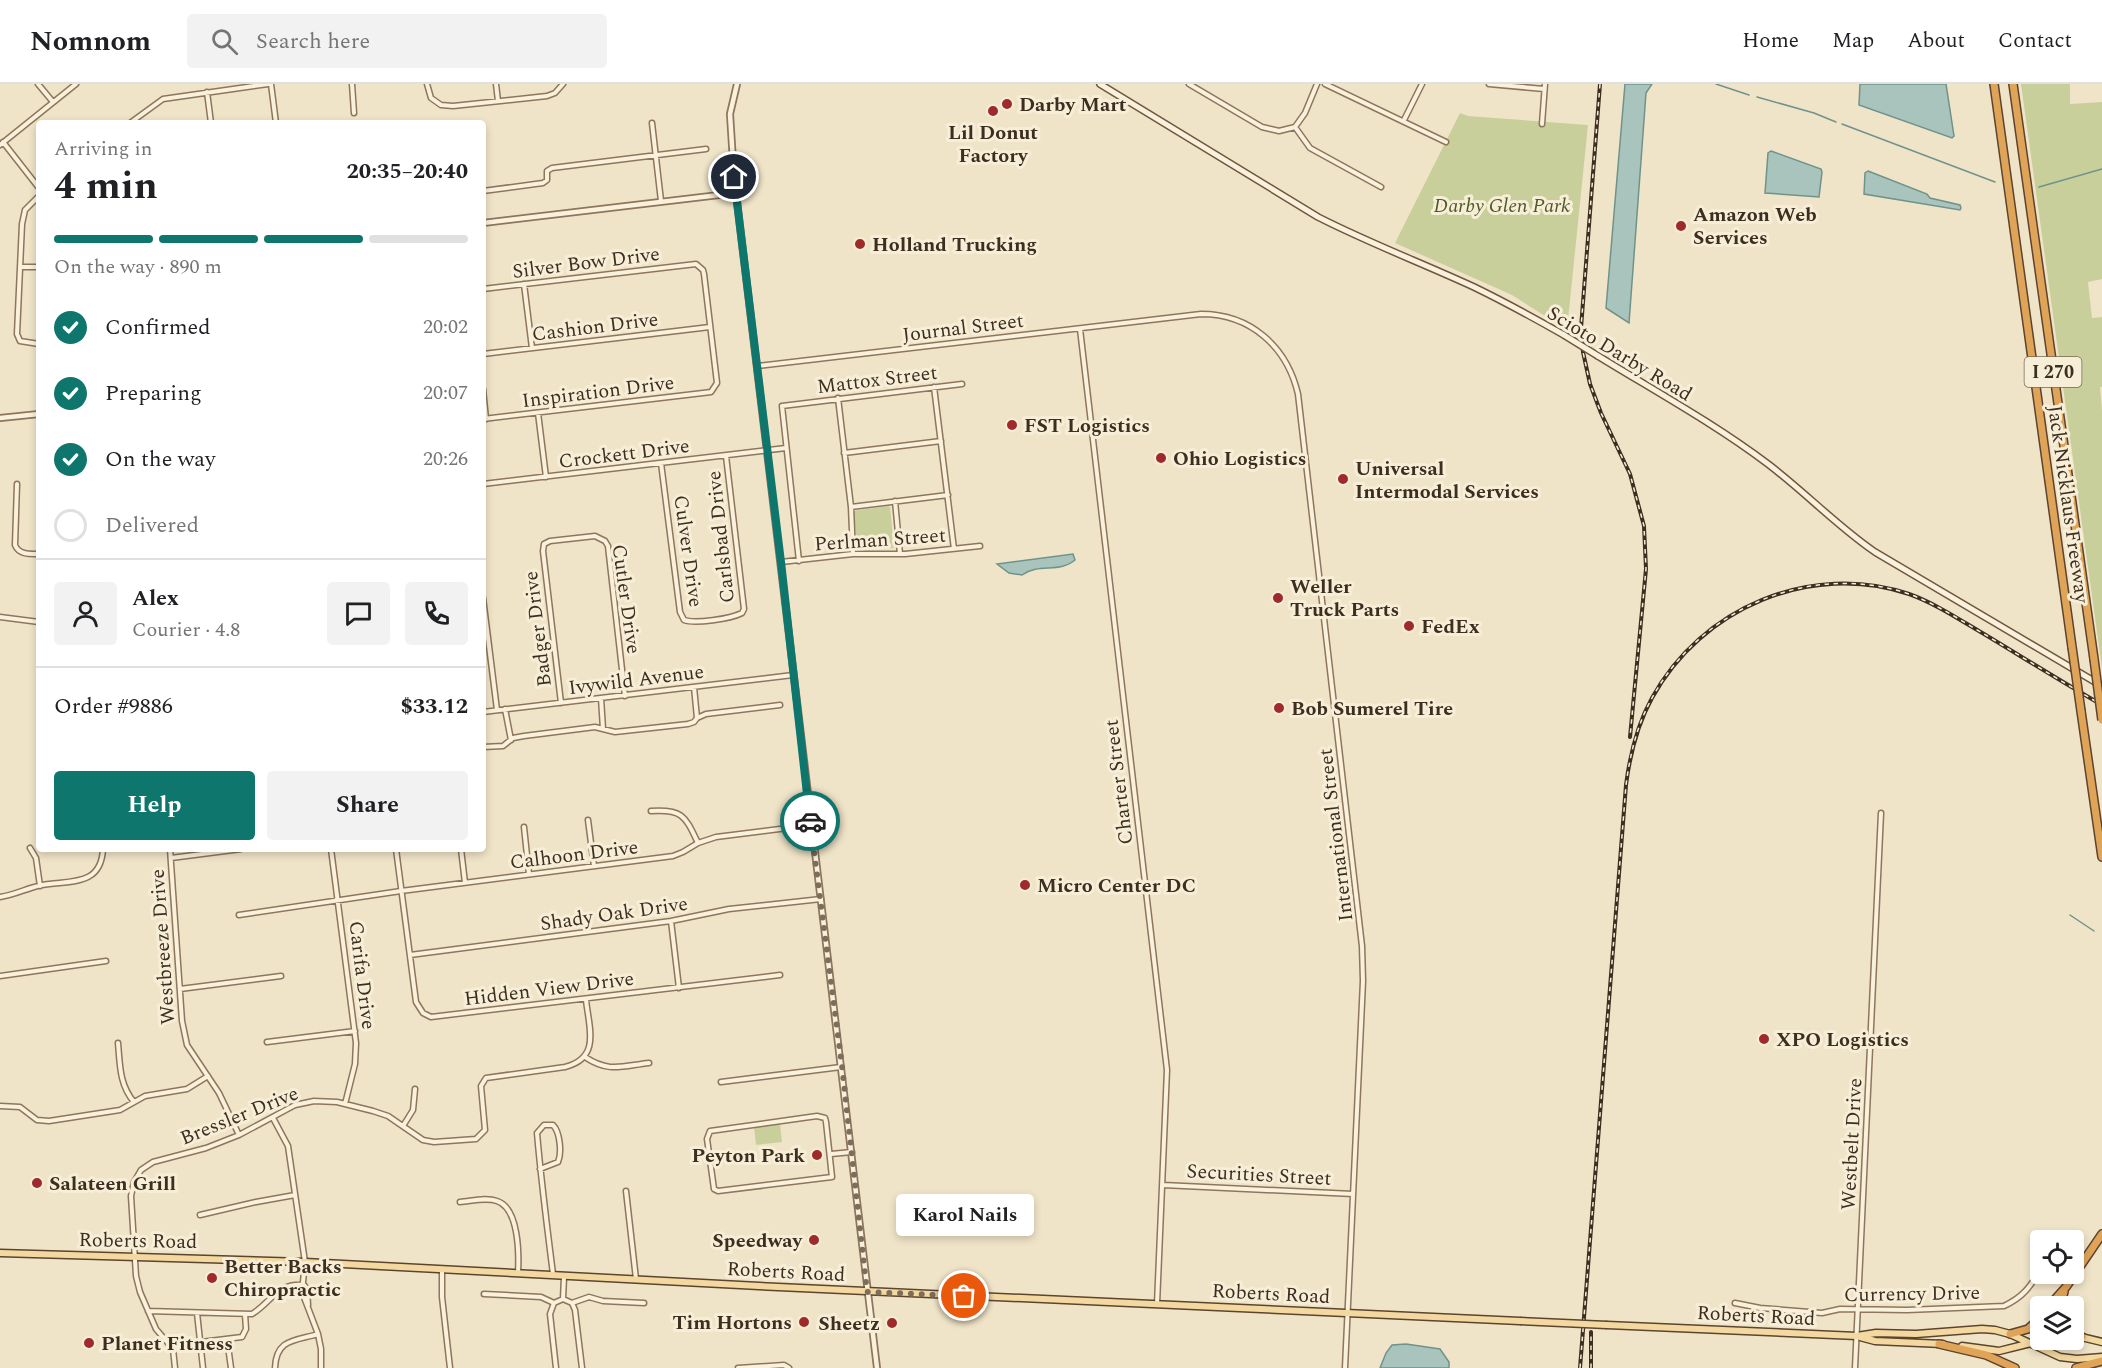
<!DOCTYPE html>
<html lang="en">
<head>
<meta charset="utf-8">
<style>
	:root { --surface:#fff; --page:#f2f2f2; --text:#202124; --muted:#757577; --line:#e0e0e0; --accent:#0f766e }
	body { margin:0; font-family:Spectral,serif; background:var(--page); color:var(--text); height:100vh; display:flex; flex-direction:column; font-size:22px; white-space:nowrap }
	* { box-sizing:border-box; margin:0 }
	p { font-size:20px; color:var(--muted) }
	.icon { flex:none; width:33px; height:33px; fill:none; stroke:currentColor; stroke-width:2; stroke-linecap:round; stroke-linejoin:round }
	.map { position:relative; flex:1; overflow:hidden }
	.drawer { position:absolute; left:36px; top:36px; width:450px; height:732px; display:flex; flex-direction:column; background:var(--surface); border-radius:6px; box-shadow:0 3px 9px #0003 }
	.drawer>* { flex:none }
	.buttons { position:absolute; left:2030px; top:1146px; display:grid; gap:12px }
	.buttons a { display:grid; place-items:center; width:54px; height:54px; border-radius:6px; background:var(--surface); box-shadow:0 3px 9px #0003; font-size:30px }
	.pin { position:absolute; display:grid; place-items:center; width:51px; height:51px; color:#fff; margin:-26px; border:3px solid #fff; border-radius:50%; box-shadow:0 2px 6px #0007 }
	.courier { position:absolute; display:grid; place-items:center; width:60px; height:60px; margin:-30px; border:4px solid #0f766e; border-radius:50%; background:#fff; color:#222; box-shadow:0 2px 8px #0007 }
	.bubble { position:absolute; height:42px; border-radius:6px; background:var(--surface); box-shadow:0 3px 9px #0003; font-size:20px; font-weight:700; line-height:42px; text-align:center }
	.overview em { font-style:normal; font-weight:700 }
	.overview div { display:flex; flex-direction:column-reverse }
	.overview { display:flex; align-items:center; justify-content:space-between; height:102px; padding:0 18px }
	h1 { font-size:39px; font-weight:700; line-height:45px }
	.bar { display:grid; grid-template-columns:repeat(4,1fr); gap:9px 6px; align-content:center; height:72px; padding:0 18px }
	.bar i { height:8px; border-radius:4px; background:var(--line) }
	.bar .active { background:var(--accent) }
	.bar p { grid-column:span 4 }
	.line { display:flex; align-items:center; gap:15px; padding:0 18px; border-top:2px solid var(--line) }
	.line div { flex:1 }
	.round { display:grid; place-items:center; flex:none; width:63px; height:63px; border-radius:6px; background:var(--page) }
	ol { padding:0 18px; list-style:none }
	li { display:flex; align-items:center; gap:18px; height:66px }
	li p { margin-inline-start:auto }
	li .icon { padding:6px; border-radius:50%; background:var(--accent); color:#fff; stroke-width:4 }
	li:last-child { color:var(--muted) }
	li i { width:33px; height:33px; border:3px solid var(--line); border-radius:50% }
	.button { display:flex; gap:12px; margin-top:auto; padding:12px 18px }
	.button a { flex:1; height:69px; border-radius:6px; background:var(--accent); color:#fff; font-size:24px; font-weight:700; line-height:69px; text-align:center }
	.button a+a { background:var(--page); color:var(--text) }
	header { display:flex; align-items:center; gap:36px; box-sizing:border-box; height:84px; padding:0 30px; background:var(--surface); border-bottom:2px solid var(--line) }
	header strong { font-size:28px }
	nav { display:flex; gap:33px; margin-inline-start:auto; font-size:21px }
	.search { width:420px; height:54px; background:var(--page); display:flex; align-items:center; gap:15px; box-sizing:border-box; padding:0 21px; border-radius:6px; color:var(--muted); font-size:22px }
	.map>svg:first-child { display:block }
</style>
</head>
<body>
<header>
<strong>Nomnom</strong>
<div class="search"><svg class="icon" aria-label="search" viewBox="0 0 24 24"><circle cx="10" cy="10" r="6"/><path d="M15 15l6 6"/></svg>Search here</div>
<nav><a>Home</a><a>Map</a><a>About</a><a>Contact</a></nav>
</header>
<div class="map">
<svg width="2102" height="1284" viewBox="0 0 2102 1284">
	<rect width="100%" height="100%" fill="#f0e4c8"/>
	<!-- green -->
	<path fill="#c9cf9b" d="M2021,0H2070V20L2102,18V195L2088,198L2092,234L2102,233V303H2100L2102,326V584Z
		M1460,29L1468,32L1588,41L1567,246L1512,211L1395,159Z
		M888,422L890,423L894,464L858,466L853,427Z
		M780,1040L782,1058L756,1061L754,1043Z"/>
	<!-- water -->
	<path fill="#a9c4bc" stroke="#6f938a" stroke-width="1.5" d="M1625,0H1652L1646,9L1629,239L1606,224Z
		M1860,0H1946L1954,52L1952,54L1859,21Z
		M1771,67L1821,85L1822,88L1819,113L1765,109L1768,69Z
		M1868,87L1927,110L1930,114L1960,121L1961,124L1960,126L1864,110L1865,89Z
		M1073,470L1075,476C1058,490 1040,478 1022,491L1009,489L997,480Z
		M1406,1260L1440,1265L1449,1278V1284H1380L1386,1269L1392,1261Z"/>
	<g fill="none" stroke-linecap="round" stroke-linejoin="round">
		<!-- stream -->
		<path stroke="#6f938a" stroke-width="1.5" d="M1716,0L1749,11
			M1757,13L1814,29L1836,38
			M1842,40L1995,98
			M2039,103L2102,85
			M2070,831L2094,847"/>
		<defs>
			<path id="minor" d="M38,0L53,18
				M271,0L276,39
				M352,0L354,29
				M427,0L431,14L441,21L453,22L547,12L555,9L563,0
				M496,0L498,17
				M1189,0L1262,43L1279,47L1295,43L1305,29L1317,0
				M1325,0L1446,58
				M1489,0L1544,5
				M207,8L211,39
				M1404,36L1422,0
				M130,39L163,15L268,0
				M652,39L661,117
				M1542,40L1545,0
				M1295,43L1310,64L1381,103
				M3,58L39,104
				M0,61L76,0
				M483,107L543,99L547,96V87L552,84L706,65
				M39,112L25,126L22,140L17,250L20,257L39,260
				M20,183H39
				M524,200L532,264
				M483,205L696,180L703,186L704,190L717,299L711,308L703,309L483,335
				M1080,245L1167,986L1157,1220
				M483,270L710,243
				M757,282L1201,230C1251,230 1287,263 1298,310L1362,862L1363,897L1345,1284
				M934,303L954,465
				M483,305L486,335
				M838,314L851,423L853,470
				M538,329L546,393
				M844,369L941,357
				M661,379L680,528L684,536C695,540 730,535 742,529L744,525L726,372
				M17,400L15,461C19,471 30,470 39,470
				M483,400L786,364
				M895,417L900,470
				M851,423L948,411
				M799,477L782,322L962,300
				M781,478L853,470H905L980,462
				M483,514L497,626
				M0,533L39,538
				M601,614L603,645
				M561,619L543,467L544,460L550,457L595,452L605,457L608,462L625,612
				M505,625L511,656
				M483,628L793,591
				M697,634L706,630L780,621
				M483,663L503,662L513,654L524,652L595,643L615,648L688,640L694,638L697,634L694,603
				M651,727C683,725 685,732 698,759
				M588,736L594,782
				M524,743L529,790
				M30,764L36,774L40,802
				M170,765L182,937L187,961L219,1009L239,1051
				M331,765L356,959L355,980L345,1020
				M396,765L416,918L423,929L431,933L780,891
				M461,765L465,799
				M171,774L241,765
				M0,813C15,811 27,804 42,801C70,796 101,803 103,765
				M239,831L401,807L673,772L683,768L698,759L716,753L811,741
				M671,837L679,904
				M410,871L671,837L729,825L821,815
				M0,892L106,877
				M180,905L281,892
				M267,958L355,947
				M118,959C120,980 119,1000 134,1018
				M585,973C609,989 622,982 649,979
				M721,998L841,983
				M0,1022L20,1023L37,1036L49,1037L120,1026L145,1012L187,1005L208,992
				M817,1032L825,1034L826,1038L832,1093L718,1107L714,1105L707,1055L710,1047Z
				M273,1034L288,1062L305,1178L302,1208L318,1250L321,1265V1284
				M403,1042L413,1026L415,1005
				M831,1070L852,1068
				M540,1085L558,1078C562,1069 560,1048 553,1041H544L537,1049C541,1096 547,1143 553,1190
				M1163,1101L1353,1110
				M626,1107L636,1195
				M460,1118C472,1117 486,1113 497,1117C519,1124 519,1170 518,1189
				M200,1131L256,1118L295,1111
				M442,1186V1213L450,1284
				M304,1201L307,1205L308,1221
				M484,1210L541,1213L554,1219
				M563,1215L572,1219L575,1226L582,1284
				M572,1219L589,1213L603,1217L644,1219
				M1735,1219L1760,1224L1822,1229L1840,1225L1907,1226L2004,1222C2023,1213 2029,1204 2040,1187
				M148,1227L252,1230C272,1218 276,1199 304,1201
				M197,1229L203,1284
				M227,1255L231,1284
				M201,1258L242,1253L246,1245L245,1230
				M175,1284L173,1265L156,1245L140,1208L136,1192L131,1112L134,1098L141,1086L153,1078L206,1064L239,1051L295,1021L314,1017L337,1018L373,1027L388,1032L423,1056L434,1058L476,1055L485,1046L481,1002L486,994L565,983C601,974 589,944 586,916
				M275,1284C276,1255 294,1257 318,1250
				M556,1284L550,1230L554,1219L563,1215L564,1193
				M738,1284L784,1281L789,1284
				M1855,1284L1881,729"/>
			<path id="tertiary" d="M737,0L730,30L734,93L877,1284
				M483,139L736,109
				M0,334L39,330"/>
			<path id="secondary" d="M1100,0L1318,133C1369,159 1422,179 1474,203C1505,218 1534,234 1564,251
				M1598,272C1655,307 1715,340 1768,380C1805,408 1837,442 1875,468L2102,602"/>
			<path id="primary" d="M0,1169L305,1178L759,1202L1520,1237
				M1607,1241L1857,1252L1876,1249L1916,1250L1982,1245L1995,1246L2010,1250L2060,1273L2077,1275L2102,1273
				M2073,1251L2102,1258
				M1860,1253L1875,1257L1943,1260
				M1962,1262L1999,1267L2043,1256"/>
			<path id="motorway" d="M1994,0L2072,563
				M2013,0L2094,575
				M2081,627L2102,773
				M2049,1222L2066,1203L2102,1150
				M2059,1222L2064,1208
				M2073,1247L2082,1253
				M2010,1250L2028,1245L2040,1234
				M1939,1260L1986,1271L2015,1284
				M2076,1284L2102,1277"/>
		</defs>
		<!-- minor casing -->
		<use href="#minor" stroke="#8d765c" stroke-width="7"/>
		<!-- tertiary casing -->
		<use href="#tertiary" stroke="#8d765c" stroke-width="8"/>
		<!-- secondary casing -->
		<use href="#secondary" stroke="#6f573f" stroke-width="8"/>
		<!-- primary casing -->
		<use href="#primary" stroke="#5b4430" stroke-width="9"/>
		<!-- motorway casing -->
		<use href="#motorway" stroke="#5b4430" stroke-width="10"/>
		<!-- minor -->
		<use href="#minor" stroke="#faf1dc" stroke-width="4"/>
		<!-- tertiary -->
		<use href="#tertiary" stroke="#faf1dc" stroke-width="4.5"/>
		<!-- secondary -->
		<use href="#secondary" stroke="#faf1dc" stroke-width="5"/>
		<!-- primary -->
		<use href="#primary" stroke="#f3d9a0" stroke-width="6"/>
		<!-- motorway -->
		<use href="#motorway" stroke="#e0a458" stroke-width="7"/>
		<defs>
			<path id="rail" d="M1600,0L1581,244L1583,268L1590,300L1601,329L1630,390L1644,442L1646,485L1630,653
				M1580,1284L1626,701C1630,670 1637,641 1652,614C1701,524 1811,477 1909,510C1937,520 1963,538 1989,553C2027,576 2064,599 2102,621
				M1591,1284V1248"/>
		</defs>
		<!-- rail casing -->
		<use href="#rail" stroke="#3d2e20" stroke-width="4"/>
		<!-- rail -->
		<use href="#rail" stroke="#f7eed8" stroke-width="1.5" stroke-dasharray="4.5" stroke-linecap="butt"/>
		<defs>
			<path id="secondary-bridge" d="M1564,251L1598,272"/>
			<path id="primary-bridge" d="M1520,1237L1607,1241"/>
			<path id="motorway-bridge" d="M2072,563L2081,627
				M2094,575L2102,636"/>
		</defs>
		<!-- secondary-bridge casing -->
		<use href="#secondary-bridge" stroke="#6f573f" stroke-width="8" stroke-linecap="butt"/>
		<!-- primary-bridge casing -->
		<use href="#primary-bridge" stroke="#5b4430" stroke-width="9" stroke-linecap="butt"/>
		<!-- motorway-bridge casing -->
		<use href="#motorway-bridge" stroke="#5b4430" stroke-width="10" stroke-linecap="butt"/>
		<!-- secondary-bridge -->
		<use href="#secondary-bridge" stroke="#faf1dc" stroke-width="5"/>
		<!-- primary-bridge -->
		<use href="#primary-bridge" stroke="#f3d9a0" stroke-width="6"/>
		<!-- motorway-bridge -->
		<use href="#motorway-bridge" stroke="#e0a458" stroke-width="7"/>
	</g>
	<g fill="none" stroke-linecap="round" stroke-linejoin="round">
		<!-- done -->
		<path stroke="#7c6e5b" stroke-width="6" stroke-dasharray="0 10.8" d="M810,737L842,982L867,1208L964,1212"/>
		<!-- route -->
		<path stroke="#0f766e" stroke-width="8" d="M734,93L781,478L810,737"/>
	</g>
	<!-- markers -->
	<g fill="#9e2a2b" stroke="#f7eed8" stroke-width="2">
		<circle cx="1007" cy="20" r="6"/>
		<circle cx="993" cy="27" r="6"/>
		<circle cx="1681" cy="142" r="6"/>
		<circle cx="860" cy="160" r="6"/>
		<circle cx="1012" cy="341" r="6"/>
		<circle cx="1161" cy="374" r="6"/>
		<circle cx="1343" cy="395" r="6"/>
		<circle cx="1278" cy="514" r="6"/>
		<circle cx="1409" cy="542" r="6"/>
		<circle cx="1279" cy="624" r="6"/>
		<circle cx="1025" cy="801" r="6"/>
		<circle cx="1764" cy="955" r="6"/>
		<circle cx="817" cy="1071" r="6"/>
		<circle cx="37" cy="1099" r="6"/>
		<circle cx="814" cy="1156" r="6"/>
		<circle cx="212" cy="1194" r="6"/>
		<circle cx="804" cy="1238" r="6"/>
		<circle cx="892" cy="1239" r="6"/>
		<circle cx="89" cy="1259" r="6"/>
	</g>
	<g text-anchor="middle" stroke-width="6" stroke-linejoin="round" paint-order="stroke">
		<!-- shield labels -->
		<rect fill="#f7eed8" stroke="#756857" stroke-width="1.5" x="2024.5" y="273" width="57" height="30" rx="4.5"/>
		<g font-size="18" font-weight="bold" fill="#3d2e20">
			<text x="2053" y="294">I 270</text>
		</g>
		<!-- poi labels -->
		<g font-size="20" font-weight="bold" fill="#3d2e20" stroke="#f7eed8" text-anchor="start">
			<text x="1019" y="27">Darby Mart</text>
			<text x="993" y="55" text-anchor="middle">Lil Donut<tspan x="993" dy="23">Factory</tspan></text>
			<text x="1693" y="137">Amazon Web<tspan x="1693" dy="23">Services</tspan></text>
			<text x="872" y="167">Holland Trucking</text>
			<text x="1024" y="348">FST Logistics</text>
			<text x="1173" y="381">Ohio Logistics</text>
			<text x="1355" y="391">Universal<tspan x="1355" dy="23">Intermodal Services</tspan></text>
			<text x="1290" y="509">Weller<tspan x="1290" dy="23">Truck Parts</tspan></text>
			<text x="1421" y="549">FedEx</text>
			<text x="1291" y="631">Bob Sumerel Tire</text>
			<text x="1037" y="808">Micro Center DC</text>
			<text x="1776" y="962">XPO Logistics</text>
			<text x="805" y="1078" text-anchor="end">Peyton Park</text>
			<text x="49" y="1106">Salateen Grill</text>
			<text x="802" y="1163" text-anchor="end">Speedway</text>
			<text x="224" y="1189">Better Backs<tspan x="224" dy="23">Chiropractic</tspan></text>
			<text x="792" y="1245" text-anchor="end">Tim Hortons</text>
			<text x="880" y="1246" text-anchor="end">Sheetz</text>
			<text x="101" y="1266">Planet Fitness</text>
		</g>
		<!-- park labels -->
		<g font-size="20" font-style="italic" fill="#4d5a26" stroke="#f7eed8">
			<text x="1502" y="128">Darby Glen Park</text>
		</g>
		<!-- street labels -->
		<g font-size="20" fill="#3d2e20" stroke="#f7eed8">
			<text transform="translate(586 178) rotate(-7)" y="7">Silver Bow Drive</text>
			<text transform="translate(595 242) rotate(-7)" y="7">Cashion Drive</text>
			<text transform="translate(963 243) rotate(-7)" y="7">Journal Street</text>
			<text transform="translate(1620 269) rotate(31)" y="7">Scioto Darby Road</text>
			<text transform="translate(877 295) rotate(-7)" y="7">Mattox Street</text>
			<text transform="translate(598 307) rotate(-7)" y="7">Inspiration Drive</text>
			<text transform="translate(624 369) rotate(-7)" y="7">Crockett Drive</text>
			<text transform="translate(2069 420) rotate(82)" y="7">Jack Nicklaus Freeway</text>
			<text transform="translate(720 453) rotate(-96)" y="7">Carlsbad Drive</text>
			<text transform="translate(880 455) rotate(-4)" y="7">Perlman Street</text>
			<text transform="translate(689 467) rotate(82)" y="7">Culver Drive</text>
			<text transform="translate(627 515) rotate(82)" y="7">Cutler Drive</text>
			<text transform="translate(537 545) rotate(-97)" y="7">Badger Drive</text>
			<text transform="translate(636 595) rotate(-7)" y="7">Ivywild Avenue</text>
			<text transform="translate(1118 698) rotate(-97)" y="7">Charter Street</text>
			<text transform="translate(1335 751) rotate(-97)" y="7">International Street</text>
			<text transform="translate(574 770) rotate(-7)" y="7">Calhoon Drive</text>
			<text transform="translate(614 829) rotate(-8)" y="7">Shady Oak Drive</text>
			<text transform="translate(162 863) rotate(-94)" y="7">Westbreeze Drive</text>
			<text transform="translate(363 891) rotate(83)" y="7">Carifa Drive</text>
			<text transform="translate(549 904) rotate(-7)" y="7">Hidden View Drive</text>
			<text transform="translate(239 1031) rotate(-22)" y="7">Bressler Drive</text>
			<text transform="translate(1851 1060) rotate(-87)" y="7">Westbelt Drive</text>
			<text transform="translate(1259 1090) rotate(3)" y="7">Securities Street</text>
			<text transform="translate(138 1156) rotate(1)" y="7">Roberts Road</text>
			<text transform="translate(786 1187) rotate(3)" y="7">Roberts Road</text>
			<text transform="translate(1271 1209) rotate(3)" y="7">Roberts Road</text>
			<text transform="translate(1912 1209) rotate(-1)" y="7">Currency Drive</text>
			<text transform="translate(1756 1231) rotate(3)" y="7">Roberts Road</text>
		</g>
	</g>
</svg>
<div class="buttons">
<a><svg class="icon" aria-label="locate" viewBox="0 0 24 24"><circle cx="12" cy="12" r="6"/><path d="M12 2v4M12 18v4M2 12h4M18 12h4"/></svg></a>
<a><svg class="icon" aria-label="layers" viewBox="0 0 24 24"><path d="M12 4l9 5-9 5-9-5zM3 14l9 5 9-5"/></svg></a>
</div>
<div class="pin" style="left:964px;top:1212px;background:#ea580c"><svg class="icon" aria-label="bag" viewBox="0 0 24 24"><path d="M5 8h14l-1 12H6zM9 8a3 3 0 0 1 6 0"/></svg></div>
<div class="pin" style="left:734px;top:93px;background:#1f2937"><svg class="icon" aria-label="home" viewBox="0 0 24 24"><path d="M3 11l9-7 9 7M6 9v11h12V9"/></svg></div>
<div class="courier" style="left:810px;top:737px"><svg class="icon" aria-label="car" viewBox="0 0 24 24"><path d="M5 17H2v-5l4-1 3-4h7l3 4 3 1v5h-3M9 17h6M6 11h13"/><circle cx="7" cy="17" r="2"/><circle cx="17" cy="17" r="2"/></svg></div>
<div class="bubble" style="left:896px;top:1110px;width:138px">Karol Nails</div>
<section class="drawer">
<div class="overview"><div><h1>4 min</h1><p>Arriving in</p></div><em>20:35–20:40</em></div>
<div class="bar"><i class="active"></i><i class="active"></i><i class="active"></i><i></i><p>On the way · 890 m</p></div>
<ol>
<li><svg class="icon" aria-label="check" viewBox="0 0 24 24"><path d="M5 12l5 5 9-10"/></svg>Confirmed<p>20:02</p></li>
<li><svg class="icon" aria-label="check" viewBox="0 0 24 24"><path d="M5 12l5 5 9-10"/></svg>Preparing<p>20:07</p></li>
<li><svg class="icon" aria-label="check" viewBox="0 0 24 24"><path d="M5 12l5 5 9-10"/></svg>On the way<p>20:26</p></li>
<li><i></i>Delivered</li>
</ol>
<div class="line" style="height:108px"><a class="round"><svg class="icon" aria-label="person" viewBox="0 0 24 24"><circle cx="12" cy="8" r="4"/><path d="M4 21q1-7 8-7t8 7"/></svg></a><div><b>Alex</b><p>Courier · 4.8</p></div><a class="round"><svg class="icon" aria-label="chat" viewBox="0 0 24 24"><path d="M4 5h16v11H9l-5 4z"/></svg></a><a class="round"><svg class="icon" aria-label="phone" viewBox="0 0 24 24"><path d="M5 4h4l2 5-3 2q2 4 5 5l2-3 5 2v4C11 20 4 13 5 4z"/></svg></a></div>
<div class="line" style="height:78px"><div>Order #9886</div><b>$33.12</b></div>
<div class="button"><a>Help</a><a>Share</a></div>
</section>
</div>
</body>
</html>
